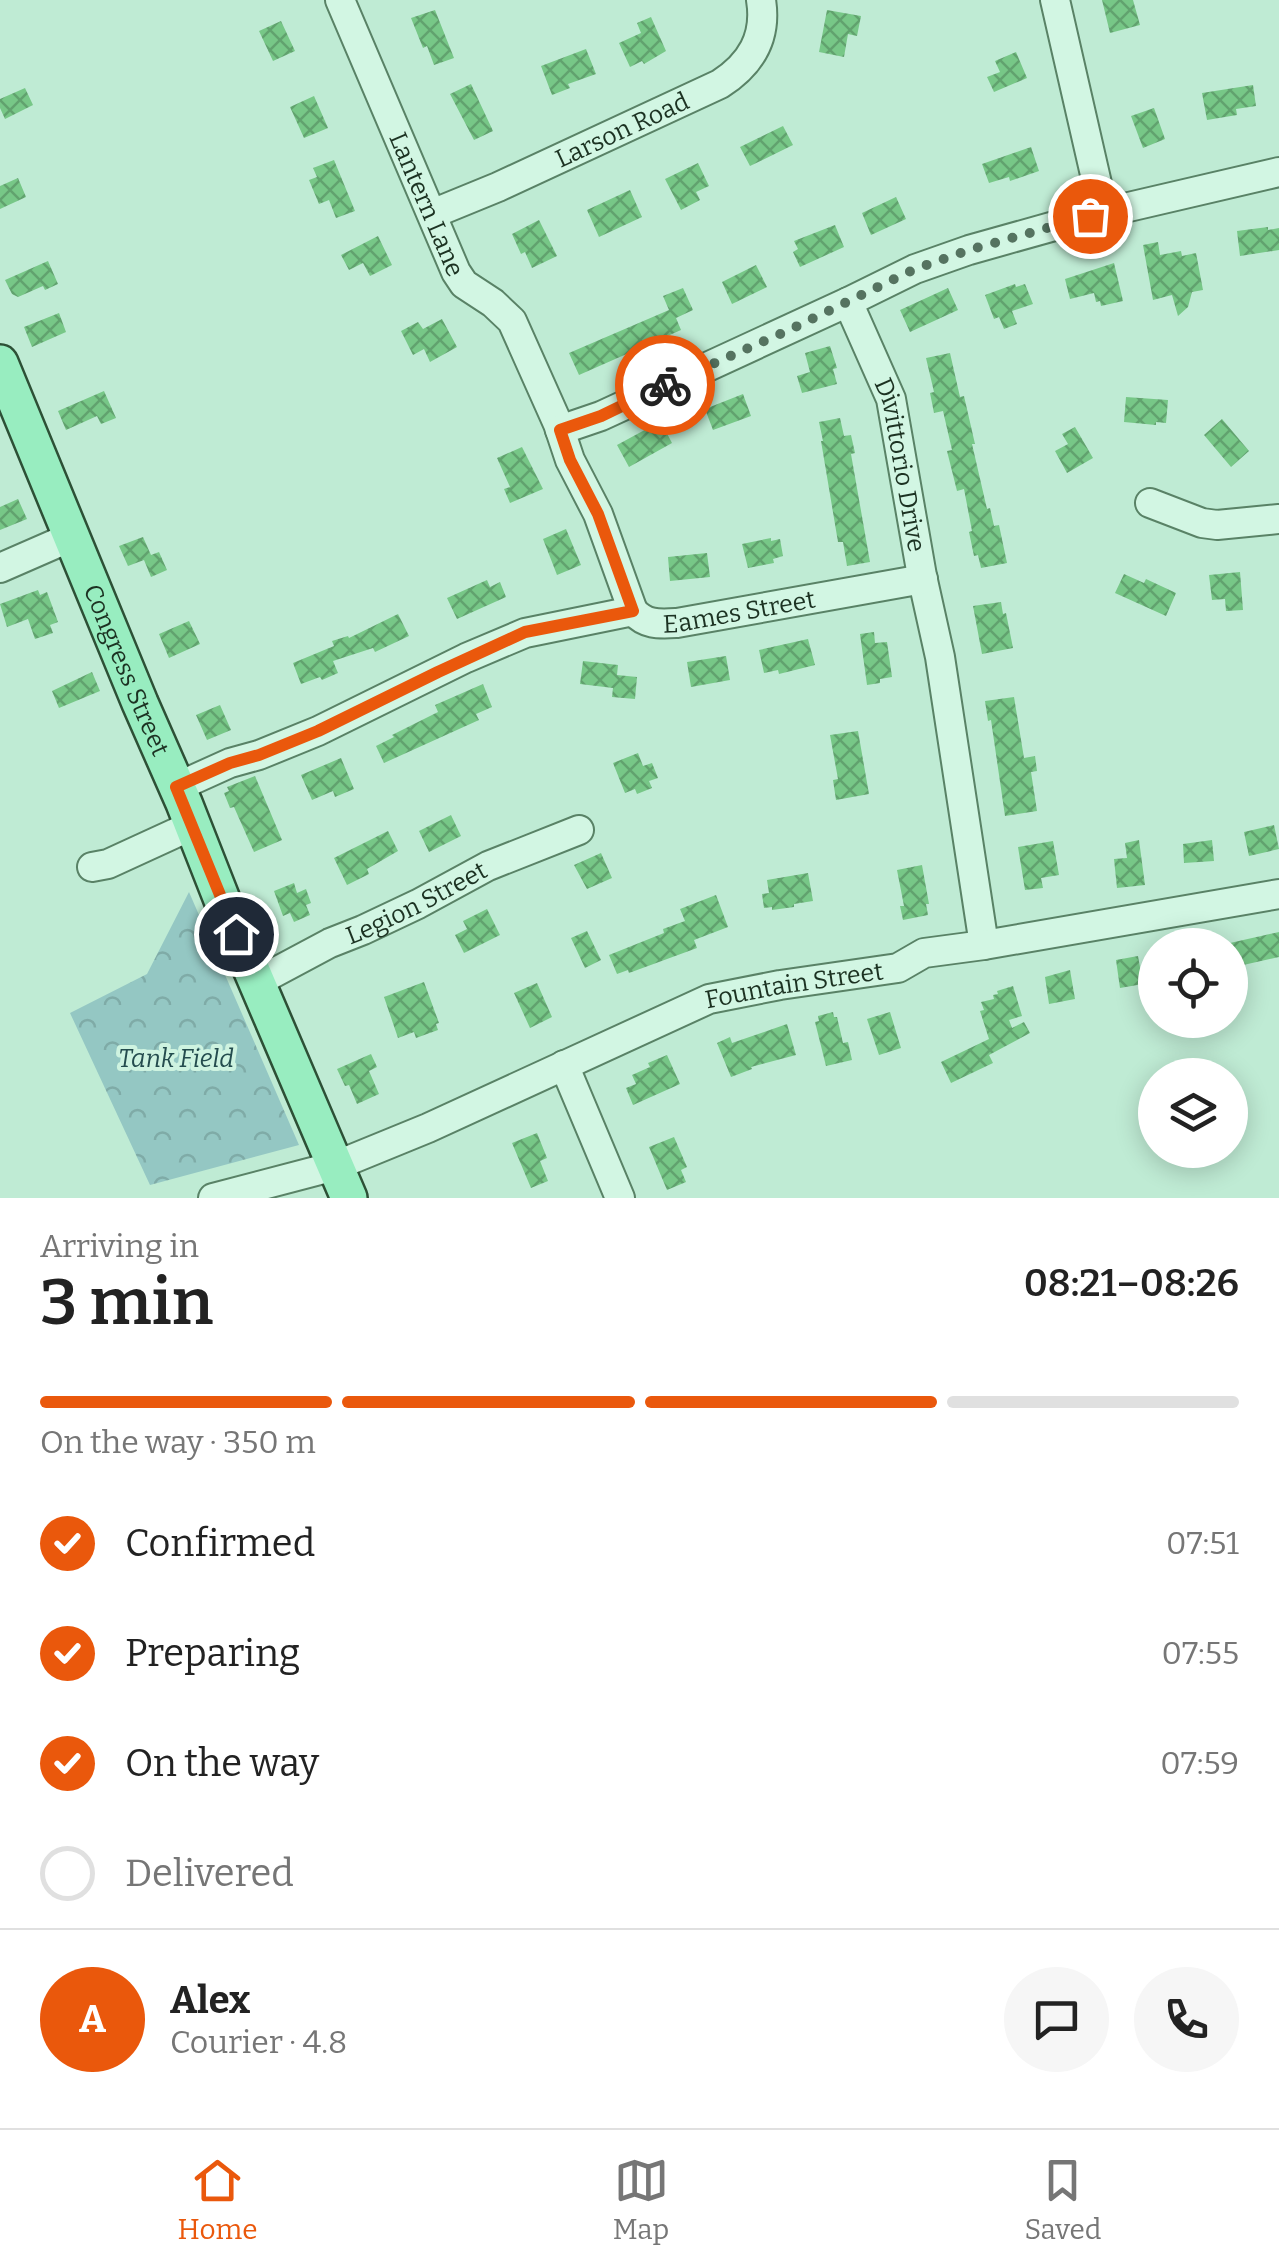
<!DOCTYPE html>
<html lang="en">
<head>
<meta charset="utf-8">
<style>
	:root { --surface:#fff; --page:#f6f6f6; --text:#222; --muted:#767676; --line:#e0e0e0; --accent:#ea580c }
	body { margin:0; font-family:Bitter,serif; background:var(--page); color:var(--text); height:100vh; display:flex; flex-direction:column; font-size:38px; white-space:nowrap }
	* { box-sizing:border-box; margin:0 }
	p { font-size:32px; color:var(--muted) }
	.icon { flex:none; width:55px; height:55px; fill:none; stroke:currentColor; stroke-width:2; stroke-linecap:round; stroke-linejoin:round }
	.map { position:relative; height:1198px; overflow:hidden }
	.sheet { display:flex; flex-direction:column; background:var(--surface); flex:1 }
	.sheet>* { flex:none }
	.fabs { position:absolute; left:1138px; top:928px; display:grid; gap:20px }
	.fabs a { display:grid; place-items:center; width:110px; height:110px; border-radius:50%; background:var(--surface); box-shadow:0 5px 25px #0003; font-size:50px }
	.pin { position:absolute; display:grid; place-items:center; width:85px; height:85px; color:#fff; margin:-42px; border:5px solid #fff; border-radius:50%; box-shadow:0 2px 10px #0007 }
	.courier { position:absolute; display:grid; place-items:center; width:100px; height:100px; margin:-50px; border:8px solid #ea580c; border-radius:50%; background:#fff; color:#222; box-shadow:0 2px 12px #0007 }
	.summary em { font-style:normal; font-weight:600 }
	.summary div { display:flex; flex-direction:column-reverse }
	.summary { display:flex; align-items:center; justify-content:space-between; height:170px; padding:0 40px }
	h1 { font-size:65px; font-weight:600; line-height:75px }
	.bar { display:grid; grid-template-columns:repeat(4,1fr); gap:15px 10px; align-content:center; height:120px; padding:0 40px }
	.bar i { height:12px; border-radius:8px; background:var(--line) }
	.bar .on { background:var(--accent) }
	.bar p { grid-column:span 4 }
	.line { display:flex; align-items:center; gap:25px; padding:0 40px; border-top:2px solid var(--line) }
	.line div { flex:1 }
	.round { display:grid; place-items:center; flex:none; width:105px; height:105px; border-radius:52px; background:var(--page) }
	ol { padding:0 40px; list-style:none }
	li { display:flex; align-items:center; gap:30px; height:110px }
	li p { margin-inline-start:auto }
	li .icon { padding:10px; border-radius:50%; background:var(--accent); color:#fff; stroke-width:4 }
	li:last-child { color:var(--muted) }
	li i { width:55px; height:55px; border:5px solid var(--line); border-radius:50% }
	.dock { display:flex; justify-content:space-around; align-items:center; height:140px; border-top:2px solid var(--line); background:var(--surface); font-size:28px; color:var(--muted) }
	.dock a { display:grid; justify-items:center; gap:5px }
	.dock .on { color:var(--accent) }
	.map>svg:first-child { display:block }
</style>
</head>
<body>
<div class="map">
<svg width="1279" height="1198" viewBox="0 0 1279 1198">
	<defs>
		<pattern id="park-crowns" width="20" height="18" patternUnits="userSpaceOnUse" patternTransform="scale(2.5)"><rect width="20" height="18" fill="#94c7c3"/><path d="M2 6a3 3 0 1 1 6 0M12 15a3 3 0 1 1 6 0" fill="none" stroke="#7faba7"/></pattern>
		<pattern id="building-cross-hatch" width="8" height="8" patternUnits="userSpaceOnUse" patternTransform="scale(2.5)"><rect width="8" height="8" fill="#77c787"/><path d="M0 0l8 8M0 8l8-8" fill="none" stroke="#61a26e"/></pattern>
	</defs>
	<rect width="100%" height="100%" fill="#bfebd4"/>
	<!-- park -->
	<path fill="url(#park-crowns)" d="M189,892L299,1145L150,1185L70,1013L147,974Z"/>
	<!-- building -->
	<path fill="url(#building-cross-hatch)" d="M1102,0H1133L1140,25L1110,33Z
		M435,10L454,58L434,65L427,46L423,48L411,18Z
		M827,10L861,16L857,36L848,34L844,57L819,52Z
		M651,17L666,51L644,64L642,61L630,67L619,43L641,33L637,23Z
		M281,21L295,51L273,61L259,31Z
		M586,49L596,74L568,84L570,88L552,95L541,66Z
		M1016,52L1027,78L994,92L987,77L1000,72L995,61Z
		M471,84L493,131L474,140L450,94Z
		M1253,85L1256,106L1236,109L1237,115L1207,120L1202,93Z
		M25,88L33,105L5,119L0,108V99Z
		M314,96L328,128L304,138L290,107Z
		M1154,108L1165,139L1143,148L1131,116Z
		M783,126L793,145L750,166L740,147Z
		M1031,147L1039,171L1010,181L1009,177L989,183L982,164Z
		M334,160L355,211L336,218L329,200L319,204L309,180L317,177L313,168Z
		M698,163L709,186L696,192L700,200L681,210L665,179Z
		M18,178L26,197L0,209V186Z
		M630,190L642,217L599,237L587,210Z
		M896,197L906,219L871,235L862,213Z
		M539,220L557,256L532,268L525,252L521,254L512,234Z
		M835,225L844,247L800,267L793,252L798,249L794,241Z
		M1268,227V230L1279,228V250L1240,256L1237,231Z
		M378,236L392,265L370,276L363,263L349,270L341,255Z
		M1158,242L1160,255L1181,251L1182,256L1196,253L1203,290L1192,292L1188,307L1178,316L1172,295L1153,300L1143,245Z
		M48,261L58,284L45,290L43,286L18,297L12,294L5,280Z
		M1114,263L1123,301L1101,306L1100,301L1096,302L1094,293L1070,299L1065,279Z
		M756,265L767,287L732,304L722,282Z
		M1015,284L1016,287L1025,284L1033,304L1012,311L1017,324L1004,329L999,317L994,319L985,295Z
		M683,288L693,310L676,318L681,330L579,375L569,353L669,310L663,296Z
		M948,288L958,310L910,332L900,310Z
		M59,313L66,332L32,347L24,327Z
		M442,319L457,347L430,362L424,349L413,355L401,331L418,322L423,329Z
		M830,346L837,368L833,369L837,384L802,393L797,376L810,372L805,353Z
		M950,353L960,397L964,396L975,444H972L987,509L990,508L994,526L999,525L1007,563L981,568L978,555L974,556L969,532L972,531L964,489L957,491L947,451L952,450L943,411L934,413L930,393L934,392L926,358Z
		M104,391L116,418L101,424L97,416L66,430L58,411Z
		M743,394L751,416L713,430L705,409Z
		M1126,397L1168,400L1166,423L1156,422V425L1124,422Z
		M840,418L844,436L851,435L855,453L851,454L870,562L847,566L843,542H838L821,441H823L819,422Z
		M1222,419L1249,451L1231,467L1204,435Z
		M662,424L672,443L629,467L617,445L652,426L653,429Z
		M1075,427L1093,458L1067,473L1055,451L1068,444L1062,434Z
		M522,447L543,489L510,503L504,489L510,487L497,458Z
		M18,499L27,519L0,530V507Z
		M566,529L581,565L557,575L543,539Z
		M143,537L151,555L159,552L167,570L151,577L144,560L128,566L119,546Z
		M771,538V541L780,539L783,556L773,559L774,563L748,568L742,544Z
		M707,553L710,577L670,581L668,557Z
		M1240,572L1243,610L1226,611L1225,599L1212,600L1209,575Z
		M1124,574L1144,583L1146,579L1176,593L1166,616L1115,593Z
		M487,580L490,587L500,582L506,597L457,619L447,598Z
		M38,590L40,595L47,592L58,622L50,625L53,633L35,639L28,619L7,627L0,604Z
		M1001,602L1003,614L1006,613L1013,648L982,654L973,606Z
		M398,614L409,636L375,652L373,648L333,661L338,673L322,680L320,677L301,684L293,663L334,646L332,641L348,636L349,638Z
		M189,621L200,644L169,658L159,634Z
		M874,632L875,643L887,642L892,677L880,679V683L867,685L860,634Z
		M808,639L815,665L779,674L778,670L764,673L759,650Z
		M726,656L730,680L691,687L687,662Z
		M583,661L618,665L617,675L637,677L635,699L612,697L613,688L580,684Z
		M92,672L100,691L59,708L52,691Z
		M483,684L492,707L476,714L479,720L384,763L376,746L394,737L392,735L438,712L435,705Z
		M1014,697L1024,758L1035,756L1037,771L1031,772L1037,811L1005,816L991,720L988,721L985,701Z
		M220,705L231,730L207,740L196,715Z
		M858,731L869,794L836,800L833,780L838,779L830,735Z
		M638,753L643,766L652,763L658,778L649,781L652,788L637,794L635,789L625,793L613,763Z
		M341,758L354,789L335,797L333,791L312,800L301,775Z
		M255,776L282,840L254,852L234,807L230,808L224,793L229,791L227,787Z
		M451,815L461,836L429,852L419,831Z
		M1274,825L1279,849L1249,856L1244,832Z
		M388,831L398,851L367,869L369,874L347,885L334,858Z
		M1139,840L1145,885L1117,888L1114,859L1127,858L1125,843Z
		M1212,840L1214,861L1184,863L1183,844Z
		M1053,841L1059,875L1041,878L1043,888L1025,890L1018,847Z
		M601,853L612,878L587,889L574,865Z
		M922,865L929,904H926L928,915L903,920L900,906H904L897,870Z
		M808,873L813,901L794,904V907L772,910V907L764,908L762,894L769,893L767,880Z
		M294,883L297,893L306,889L311,903L306,905L310,915L294,922L290,913L283,916L274,891Z
		M716,895L728,927L694,940L697,948L629,973L628,970L617,974L609,955L664,933L663,929L685,921L680,909Z
		M487,909L500,935L464,953L455,935L467,929L463,921Z
		M587,931L601,960L585,968L571,938Z
		M1279,932V957L1230,968V943Z
		M1138,956L1143,984L1120,988L1116,960Z
		M1070,970L1075,999L1049,1004L1045,977Z
		M424,982L439,1023L436,1024L438,1030L416,1038L414,1032L398,1038L384,997Z
		M537,983L552,1017L530,1028L514,993Z
		M1013,986L1022,1016L1009,1020L1012,1028L1024,1022L1030,1033L989,1055L993,1063L951,1083L941,1062L989,1039L980,1011L984,1010L981,1002L994,999L993,995L998,994L997,991Z
		M833,1012L834,1017H837L843,1043L848,1042L852,1060L826,1066L815,1022L819,1021L818,1016Z
		M890,1012L901,1048L879,1055L867,1019Z
		M787,1024L796,1055L751,1067L752,1069L731,1077L717,1043L730,1037L732,1043Z
		M371,1054L377,1067L369,1071L379,1094L357,1104L349,1085L345,1086L337,1069Z
		M667,1055L680,1084L633,1105L626,1088L636,1084L632,1075L650,1067L648,1063Z
		M537,1133L547,1158L540,1161L548,1181L531,1188L512,1143Z
		M674,1137L687,1167L681,1170L686,1182L667,1190L649,1147Z"/>
	<g fill="none" stroke-linecap="round" stroke-linejoin="round">
		<defs>
			<g id="minor">
				<path id="s1" d="M340,0L456,272L464,284L493,303L512,321L558,424L570,460L598,514L633,611"/>
				<path d="M1055,0L1104,214"/>
				<path id="s2" d="M432,214L498,187L720,84C751,64 767,37 761,0"/>
				<path d="M848,302L915,269L969,250L1090,216L1279,172"/>
				<path id="s3" d="M560,430L601,416L848,302L891,399L922,576L940,657L984,945"/>
				<path d="M1150,503L1202,523L1217,525L1279,519"/>
				<path d="M0,568L71,537"/>
				<path id="s4" d="M177,787L230,763L259,755L318,731L466,658L525,633L633,611C646,625 658,624 677,623L923,579"/>
				<path d="M92,867L108,864L193,825"/>
				<path id="s5" d="M257,982L330,943L363,930L418,904L488,866L579,830"/>
				<path d="M564,1065L620,1198"/>
				<path id="s6" d="M213,1198L335,1166L428,1128L709,999L780,985L898,968L924,953L984,945L1279,894"/>
			</g>
			<g id="major">
				<path id="s7" d="M0,363L140,703L184,803L228,915L349,1198"/>
			</g>
		</defs>
		<!-- minor casing -->
		<use href="#minor" stroke="#598266" stroke-width="32"/>
		<!-- major casing -->
		<use href="#major" stroke="#2d5036" stroke-width="40"/>
		<!-- minor -->
		<use href="#minor" stroke="#d2f6e3" stroke-width="28"/>
		<!-- major -->
		<use href="#major" stroke="#98edc0" stroke-width="35"/>
	</g>
	<g fill="none" stroke-linecap="round" stroke-linejoin="round">
		<!-- done -->
		<path stroke="#557360" stroke-width="10" stroke-dasharray="0 18" d="M665,385L787,331L915,269L969,250L1090,216"/>
		<!-- route -->
		<path stroke="#ea580c" stroke-width="12" d="M236,934L176,787L230,763L259,755L318,731L438,672L525,632L633,611L598,514L570,460L560,430L601,416L665,385"/>
	</g>
	<g text-anchor="middle" stroke-width="8" stroke-linejoin="round" paint-order="stroke">
		<!-- street labels -->
		<g font-size="25" fill="#1c3222" stroke="#cef3e0">
			<text dy="9" stroke="none"><textPath href="#s2" startOffset="208">Larson Road</textPath></text>
			<text dy="9" stroke="none"><textPath href="#s1" startOffset="222">Lantern Lane</textPath></text>
			<text dy="9" stroke="none"><textPath href="#s3" startOffset="488">Divittorio Drive</textPath></text>
			<text dy="9" stroke="none"><textPath href="#s4" startOffset="602">Eames Street</textPath></text>
			<text dy="9" stroke="none"><textPath href="#s7" startOffset="332">Congress Street</textPath></text>
			<text dy="9" stroke="none"><textPath href="#s5" startOffset="178">Legion Street</textPath></text>
			<text dy="9" stroke="none"><textPath href="#s6" startOffset="622">Fountain Street</textPath></text>
		</g>
		<!-- park labels -->
		<g font-size="25" font-style="italic" fill="#244c4e" stroke="#cef3e0">
			<text x="176" y="1067">Tank Field</text>
		</g>
	</g>
</svg>
<div class="fabs">
<a><svg class="icon" aria-label="locate" viewBox="0 0 24 24"><circle cx="12" cy="12" r="6"/><path d="M12 2v4M12 18v4M2 12h4M18 12h4"/></svg></a>
<a><svg class="icon" aria-label="layers" viewBox="0 0 24 24"><path d="M12 4l9 5-9 5-9-5zM3 14l9 5 9-5"/></svg></a>
</div>
<div class="pin" style="left:1090px;top:216px;background:#ea580c"><svg class="icon" aria-label="bag" viewBox="0 0 24 24"><path d="M5 8h14l-1 12H6zM9 8a3 3 0 0 1 6 0"/></svg></div>
<div class="pin" style="left:236px;top:934px;background:#1f2937"><svg class="icon" aria-label="home" viewBox="0 0 24 24"><path d="M3 11l9-7 9 7M6 9v11h12V9"/></svg></div>
<div class="courier" style="left:665px;top:385px"><svg class="icon" aria-label="bike" viewBox="0 0 24 24"><circle cx="6" cy="16" r="4"/><circle cx="18" cy="16" r="4"/><path d="M6 16l4-8h5l3 8M10 8l3 8H6M13 5h3"/></svg></div>
</div>
<section class="sheet">
<div class="summary"><div><h1>3 min</h1><p>Arriving in</p></div><em>08:21–08:26</em></div>
<div class="bar"><i class="on"></i><i class="on"></i><i class="on"></i><i></i><p>On the way · 350 m</p></div>
<ol>
<li><svg class="icon" aria-label="check" viewBox="0 0 24 24"><path d="M5 12l5 5 9-10"/></svg>Confirmed<p>07:51</p></li>
<li><svg class="icon" aria-label="check" viewBox="0 0 24 24"><path d="M5 12l5 5 9-10"/></svg>Preparing<p>07:55</p></li>
<li><svg class="icon" aria-label="check" viewBox="0 0 24 24"><path d="M5 12l5 5 9-10"/></svg>On the way<p>07:59</p></li>
<li><i></i>Delivered</li>
</ol>
<div class="line" style="height:180px"><b class="round" style="background:var(--accent);color:#fff">A</b><div><b>Alex</b><p>Courier · 4.8</p></div><a class="round"><svg class="icon" aria-label="chat" viewBox="0 0 24 24"><path d="M4 5h16v11H9l-5 4z"/></svg></a><a class="round"><svg class="icon" aria-label="phone" viewBox="0 0 24 24"><path d="M5 4h4l2 5-3 2q2 4 5 5l2-3 5 2v4C11 20 4 13 5 4z"/></svg></a></div>
</section>
<nav class="dock">
<a class="on"><svg class="icon" aria-label="home" viewBox="0 0 24 24"><path d="M3 11l9-7 9 7M6 9v11h12V9"/></svg>Home</a>
<a><svg class="icon" aria-label="map" viewBox="0 0 24 24"><path d="M3 6l6-2 6 2 6-2v14l-6 2-6-2-6 2zM9 4v14M15 6v14"/></svg>Map</a>
<a><svg class="icon" aria-label="saved" viewBox="0 0 24 24"><path d="M7 4h10v16l-5-4-5 4z"/></svg>Saved</a>
</nav>
</body>
</html>
